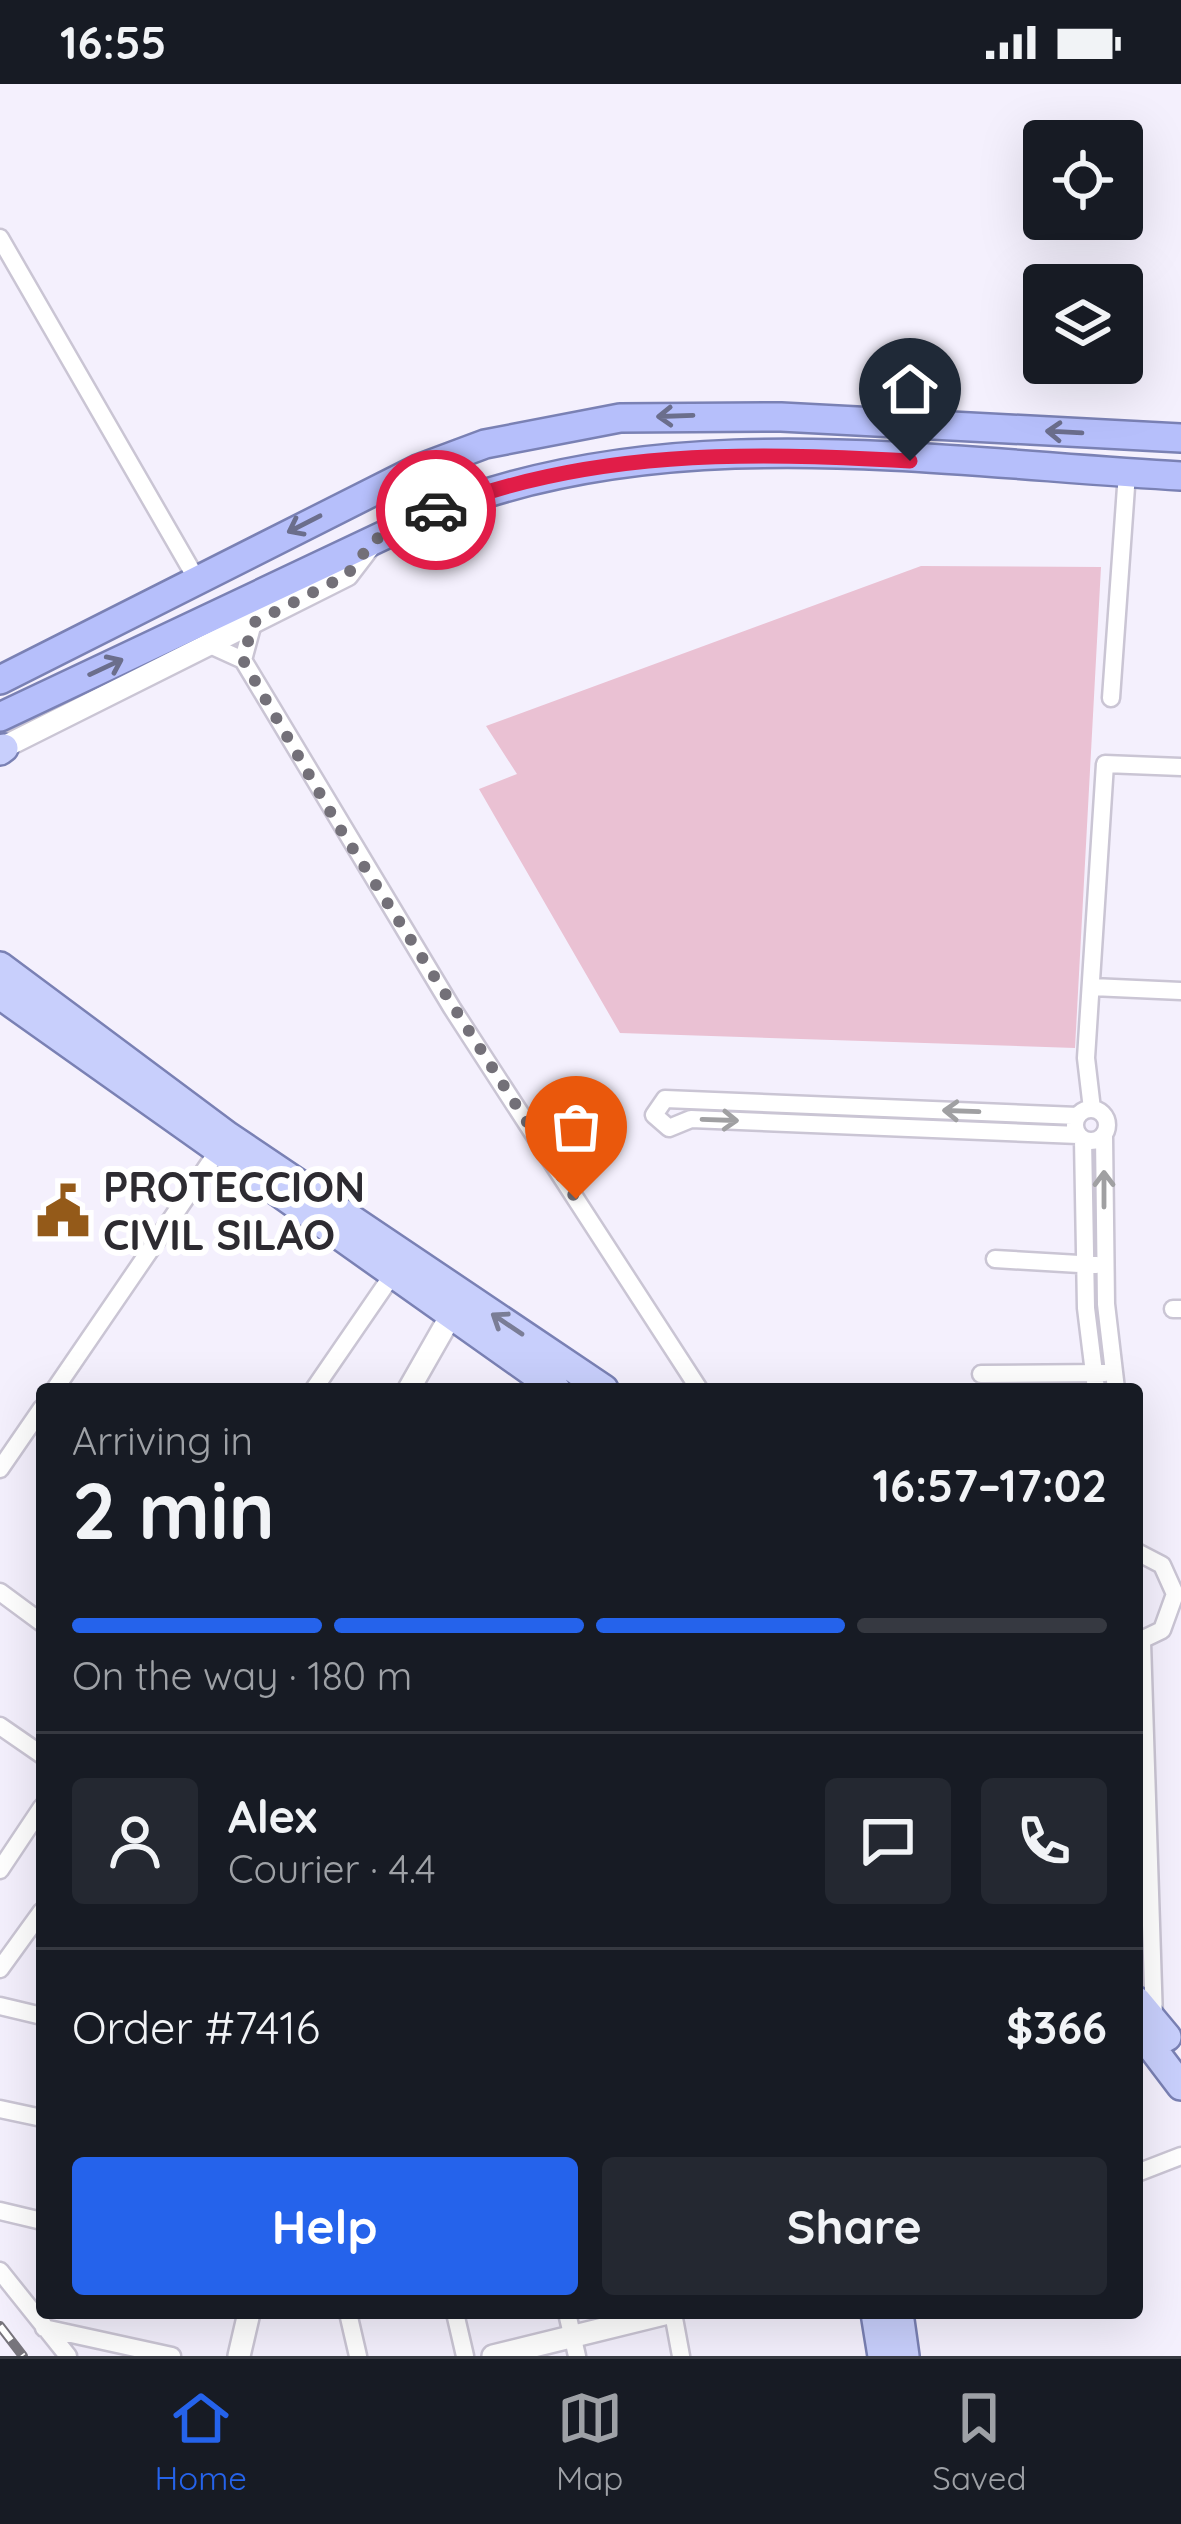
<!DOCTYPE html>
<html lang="en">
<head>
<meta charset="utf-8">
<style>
	:root { --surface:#171b24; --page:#242831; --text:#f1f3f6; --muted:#9ea1a6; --line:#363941; --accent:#2563eb }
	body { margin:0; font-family:Quicksand,sans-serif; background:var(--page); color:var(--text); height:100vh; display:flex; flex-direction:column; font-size:45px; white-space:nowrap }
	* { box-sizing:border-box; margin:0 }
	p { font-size:39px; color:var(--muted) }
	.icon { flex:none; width:66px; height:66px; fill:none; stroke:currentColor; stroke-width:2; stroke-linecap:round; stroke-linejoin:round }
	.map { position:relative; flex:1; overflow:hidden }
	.drawer { position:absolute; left:36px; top:1299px; width:1107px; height:936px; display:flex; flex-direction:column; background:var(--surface); border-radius:12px; box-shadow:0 12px 48px #0002 }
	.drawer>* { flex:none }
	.tools { position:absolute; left:1023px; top:36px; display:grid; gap:24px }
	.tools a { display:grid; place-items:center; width:120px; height:120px; border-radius:12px; background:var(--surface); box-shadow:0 12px 48px #0002; font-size:60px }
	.pin { position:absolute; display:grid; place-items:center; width:102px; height:102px; color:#fff; margin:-123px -51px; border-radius:50% 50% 50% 0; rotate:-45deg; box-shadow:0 0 12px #0007 }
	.pin .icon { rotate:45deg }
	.courier { position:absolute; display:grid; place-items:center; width:120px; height:120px; margin:-60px; border:9px solid #e11d48; border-radius:50%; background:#fff; color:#222; box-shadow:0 3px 15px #0007 }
	.summary em { font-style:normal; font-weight:700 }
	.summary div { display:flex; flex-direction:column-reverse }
	.summary { display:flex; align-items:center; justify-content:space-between; height:204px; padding:0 36px }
	h1 { font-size:78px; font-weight:700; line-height:90px }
	.bar { display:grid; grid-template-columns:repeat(4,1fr); gap:18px 12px; align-content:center; height:144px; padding:0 36px }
	.bar i { height:15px; border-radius:9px; background:var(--line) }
	.bar .selected { background:var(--accent) }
	.bar p { grid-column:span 4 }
	.line { display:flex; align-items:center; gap:30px; padding:0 36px; border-top:3px solid var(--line) }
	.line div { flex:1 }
	.round { display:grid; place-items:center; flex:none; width:126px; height:126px; border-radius:12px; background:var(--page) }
	.button { display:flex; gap:24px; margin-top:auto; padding:24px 36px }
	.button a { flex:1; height:138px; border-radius:12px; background:var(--accent); color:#fff; font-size:48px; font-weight:700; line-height:138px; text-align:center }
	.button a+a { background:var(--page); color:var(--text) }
	.status { display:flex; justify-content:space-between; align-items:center; height:84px; padding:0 60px; background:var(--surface); direction:ltr }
	.status svg { height:33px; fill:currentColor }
	.tab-bar { display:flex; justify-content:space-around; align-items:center; height:168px; border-top:3px solid var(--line); background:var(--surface); font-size:33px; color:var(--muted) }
	.tab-bar a { display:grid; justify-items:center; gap:6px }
	.tab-bar .selected { color:var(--accent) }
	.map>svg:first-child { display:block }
</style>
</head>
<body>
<div class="status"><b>16:55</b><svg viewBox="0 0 49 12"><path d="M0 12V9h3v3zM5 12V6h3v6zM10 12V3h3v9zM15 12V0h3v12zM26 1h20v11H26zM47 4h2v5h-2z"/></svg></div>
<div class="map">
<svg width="1181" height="2272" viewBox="0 0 1181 2272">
	<rect width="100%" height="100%" fill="#f4f0fd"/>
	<!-- grass -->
	<path fill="#eac1d3" d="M921,482L1101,483L1075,964L620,949L479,705L517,690L486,642Z"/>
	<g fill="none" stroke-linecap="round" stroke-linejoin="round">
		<defs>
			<path id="minor" d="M0,154L196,494
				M210,561L243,576L452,924L699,1305
				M243,576L253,539
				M1111,614L1127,389
				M1092,903L1181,907
				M1075 1041a16 16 0 1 1 32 0a16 16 0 1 1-32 0Z
				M1092,1025L1086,974L1105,680L1181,683
				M1078,1032L665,1015L654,1031L669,1044L691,1035L1078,1051
				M1104,1052L1106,1220L1116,1305
				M1083,1055L1086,1224L1096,1305
				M995,1175L1096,1181
				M1173,1225H1181
				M981,1290L1105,1289
				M55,1305L224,1058
				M314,1305L393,1190
				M0,1385L42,1324
				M1137,1468L1162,1481L1175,1510L1162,1546L1137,1558
				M0,1508L42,1539
				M1142,1558L1154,1935
				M0,1642L42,1671
				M0,1786L42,1723
				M0,1885L42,1827
				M0,1922L42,1932
				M0,2025L42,2034
				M1137,2089L1181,2072
				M0,2127L42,2137
				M0,2187L68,2272
				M348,2229L358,2272
				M455,2229L465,2272
				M567,2229L577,2272
				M673,2229L681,2272
				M44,2244L172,2272"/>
			<path id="tertiary" d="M0,665L347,491L373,457
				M409,1305L450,1233
				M239,2272L249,2229
				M493,2272L668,2229"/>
			<path id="primary" d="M0,667L4,664
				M0,882L228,1052L604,1305
				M0,911L556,1305
				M1137,1917L1167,1953
				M1137,1944L1181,2002
				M875,2229L882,2272
				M899,2229L905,2272"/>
			<path id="trunk" d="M0,596L418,385L485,360L620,334L781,333L1181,354
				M0,633L431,429C667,333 933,378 1181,392"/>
		</defs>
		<!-- minor casing -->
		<use href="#minor" stroke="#cac5d4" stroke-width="21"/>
		<!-- tertiary casing -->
		<use href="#tertiary" stroke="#cac5d4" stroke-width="26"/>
		<!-- primary casing -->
		<use href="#primary" stroke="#7a81b4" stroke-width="32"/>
		<!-- trunk casing -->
		<use href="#trunk" stroke="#7a81b4" stroke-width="32"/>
		<!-- minor -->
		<use href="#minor" stroke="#fff" stroke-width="16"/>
		<!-- tertiary -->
		<use href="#tertiary" stroke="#fff" stroke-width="21"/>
		<!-- primary -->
		<use href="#primary" stroke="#c8cffc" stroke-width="27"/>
		<!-- trunk -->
		<use href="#trunk" stroke="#b6bffb" stroke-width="27"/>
		<defs>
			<path id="rail" d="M0,2242L23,2272"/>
		</defs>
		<!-- rail casing -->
		<use href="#rail" stroke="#78757d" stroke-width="10"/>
		<!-- rail -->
		<use href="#rail" stroke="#fff" stroke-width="6" stroke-dasharray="18" stroke-linecap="butt"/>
	</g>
	<!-- one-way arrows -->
	<defs><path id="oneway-shaft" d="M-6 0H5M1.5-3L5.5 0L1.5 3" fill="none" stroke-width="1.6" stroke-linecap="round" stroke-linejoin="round" transform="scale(3)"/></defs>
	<g stroke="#6b6e8c">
		<use href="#oneway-shaft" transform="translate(675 332) rotate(178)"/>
		<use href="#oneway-shaft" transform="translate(1064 348) rotate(-177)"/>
		<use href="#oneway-shaft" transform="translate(304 440) rotate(153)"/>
		<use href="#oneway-shaft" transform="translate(106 583) rotate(-25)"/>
	</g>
	<g stroke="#a0a0a2">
		<use href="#oneway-shaft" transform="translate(961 1027) rotate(-178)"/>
		<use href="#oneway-shaft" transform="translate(720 1036) rotate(2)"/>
		<use href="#oneway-shaft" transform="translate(1104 1105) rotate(-90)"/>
	</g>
	<use stroke="#7a7d96" href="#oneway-shaft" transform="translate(507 1240) rotate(-146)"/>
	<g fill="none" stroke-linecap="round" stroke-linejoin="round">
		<!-- done -->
		<path stroke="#737078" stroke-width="12" stroke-dasharray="0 21.6" d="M436,426L374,456L347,491L253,539L243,576L339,743L576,1115"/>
		<!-- route -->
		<path stroke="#e11d48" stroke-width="15" d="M436,426C591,365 747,368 910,377"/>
	</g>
	<!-- icons -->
	<defs>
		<symbol id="civic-bare" viewBox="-9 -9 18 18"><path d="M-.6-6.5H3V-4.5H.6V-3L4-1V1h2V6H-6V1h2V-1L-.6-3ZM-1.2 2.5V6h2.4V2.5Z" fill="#945a19" stroke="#fff" stroke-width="2.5" paint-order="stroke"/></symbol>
	</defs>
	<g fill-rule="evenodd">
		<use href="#civic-bare" x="25" y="1089" width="76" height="76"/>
	</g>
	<g text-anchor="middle" stroke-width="12" stroke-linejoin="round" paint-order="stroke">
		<!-- poi labels -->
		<g font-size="42" font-weight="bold" fill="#2d2b31" stroke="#fff" text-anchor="start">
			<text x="103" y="1118">PROTECCION<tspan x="103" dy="48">CIVIL SILAO</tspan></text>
		</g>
	</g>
</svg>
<div class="tools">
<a><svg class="icon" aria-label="locate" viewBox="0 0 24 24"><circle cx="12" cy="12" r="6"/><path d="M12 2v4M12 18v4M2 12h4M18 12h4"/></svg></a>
<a><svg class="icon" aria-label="layers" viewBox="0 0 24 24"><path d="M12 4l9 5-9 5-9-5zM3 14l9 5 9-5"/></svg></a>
</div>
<div class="pin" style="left:576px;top:1115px;background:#ea580c"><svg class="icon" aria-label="bag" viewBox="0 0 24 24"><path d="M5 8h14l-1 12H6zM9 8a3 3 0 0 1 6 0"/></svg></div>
<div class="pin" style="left:910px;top:377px;background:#1f2937"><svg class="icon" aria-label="home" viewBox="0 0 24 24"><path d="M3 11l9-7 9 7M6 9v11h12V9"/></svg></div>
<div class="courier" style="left:436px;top:426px"><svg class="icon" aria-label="car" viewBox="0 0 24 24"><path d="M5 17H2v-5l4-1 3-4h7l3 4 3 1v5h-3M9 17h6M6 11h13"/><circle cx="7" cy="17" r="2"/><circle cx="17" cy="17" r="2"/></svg></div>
<section class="drawer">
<div class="summary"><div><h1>2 min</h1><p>Arriving in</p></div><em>16:57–17:02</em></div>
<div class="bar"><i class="selected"></i><i class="selected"></i><i class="selected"></i><i></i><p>On the way · 180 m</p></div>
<div class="line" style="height:216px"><a class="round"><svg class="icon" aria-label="person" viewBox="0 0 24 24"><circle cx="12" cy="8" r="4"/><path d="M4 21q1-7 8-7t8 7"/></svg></a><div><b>Alex</b><p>Courier · 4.4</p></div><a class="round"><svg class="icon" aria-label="chat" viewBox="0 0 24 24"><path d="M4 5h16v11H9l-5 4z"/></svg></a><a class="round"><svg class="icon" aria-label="phone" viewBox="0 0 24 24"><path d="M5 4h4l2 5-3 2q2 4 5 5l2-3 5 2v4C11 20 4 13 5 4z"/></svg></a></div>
<div class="line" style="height:156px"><div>Order #7416</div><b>$366</b></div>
<div class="button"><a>Help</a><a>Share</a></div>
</section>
</div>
<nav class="tab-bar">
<a class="selected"><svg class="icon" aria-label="home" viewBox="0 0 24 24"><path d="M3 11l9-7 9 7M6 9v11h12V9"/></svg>Home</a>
<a><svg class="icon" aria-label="map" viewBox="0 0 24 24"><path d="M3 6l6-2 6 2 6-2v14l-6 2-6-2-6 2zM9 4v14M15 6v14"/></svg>Map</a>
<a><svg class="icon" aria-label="saved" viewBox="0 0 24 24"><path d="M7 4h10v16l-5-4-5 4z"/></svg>Saved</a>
</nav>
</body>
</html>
